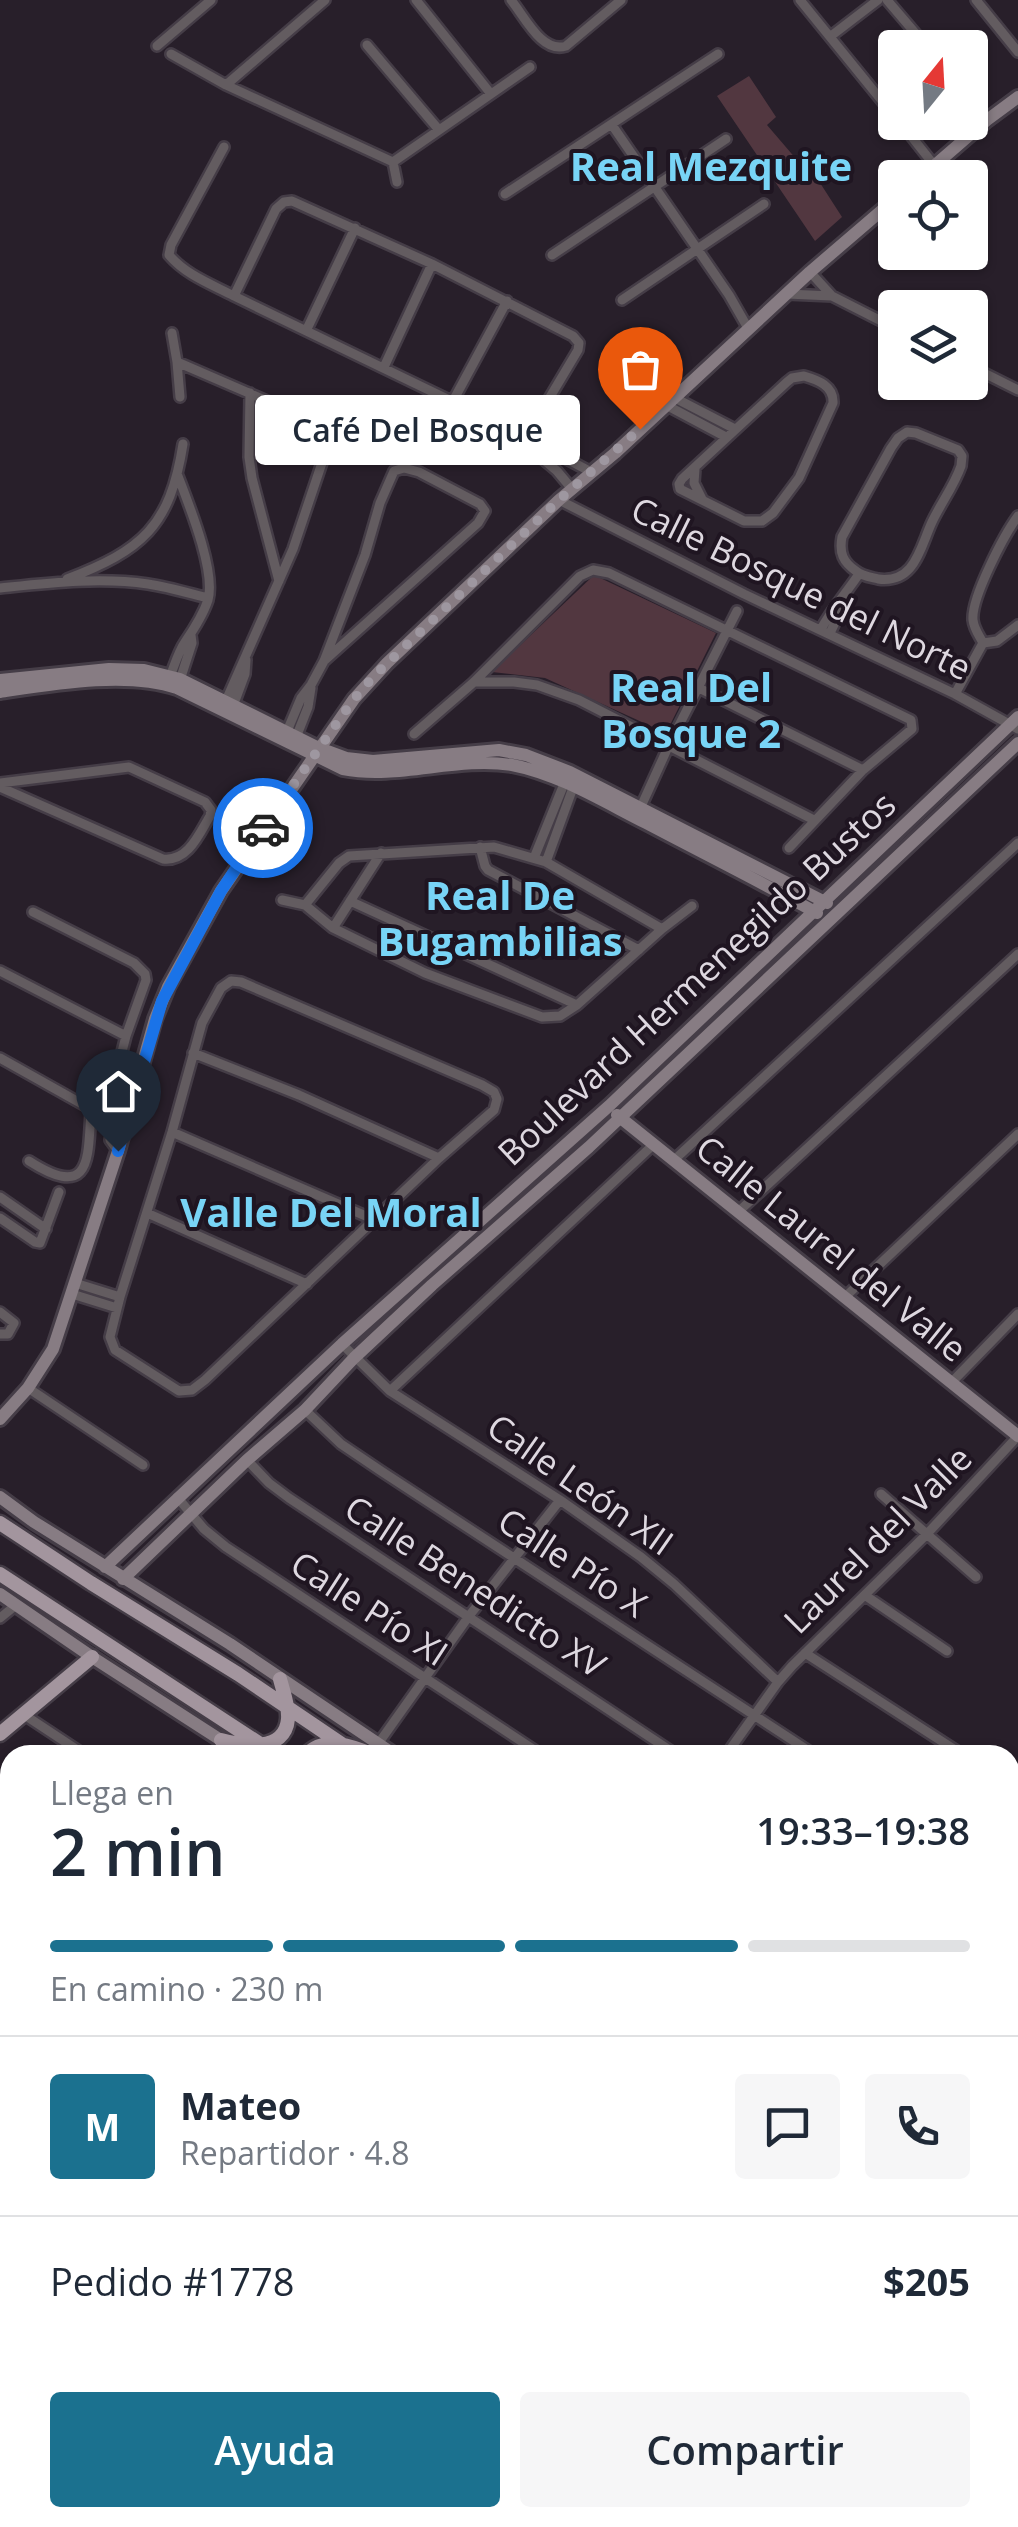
<!DOCTYPE html>
<html lang="es">
<head>
<meta charset="utf-8">
<style>
	:root { --surface:#fff; --page:#f6f6f7; --text:#1f2937; --muted:#747a83; --line:#e0e1e3; --accent:#1b718f }
	body { margin:0; font-family:"Open Sans",sans-serif; background:var(--page); color:var(--text); height:100vh; display:flex; flex-direction:column; font-size:38px; white-space:nowrap }
	* { box-sizing:border-box; margin:0 }
	p { font-size:32px; color:var(--muted) }
	.icon { flex:none; width:55px; height:55px; fill:none; stroke:currentColor; stroke-width:2; stroke-linecap:round; stroke-linejoin:round }
	.map { position:relative; flex:1; overflow:hidden }
	.panel { position:absolute; left:0px; top:1745px; width:1020px; height:782px; display:flex; flex-direction:column; background:var(--surface); border-radius:30px 30px 0 0; box-shadow:0 2px 8px #0004 }
	.panel>* { flex:none }
	.needle { width:65px; rotate:18deg }
	.controls { position:absolute; left:878px; top:30px; display:grid; gap:20px }
	.controls a { display:grid; place-items:center; width:110px; height:110px; border-radius:10px; background:var(--surface); box-shadow:0 2px 8px #0004; font-size:50px }
	.pin { position:absolute; display:grid; place-items:center; width:85px; height:85px; color:#fff; margin:-102px -42px; border-radius:50% 50% 50% 0; rotate:-45deg; box-shadow:0 0 10px #0007 }
	.pin .icon { rotate:45deg }
	.courier { position:absolute; display:grid; place-items:center; width:100px; height:100px; margin:-50px; border:8px solid #1a73e8; border-radius:50%; background:#fff; color:#222; box-shadow:0 2px 12px #0007 }
	.bubble { position:absolute; height:70px; border-radius:10px; background:var(--surface); box-shadow:0 2px 8px #0004; font-size:32px; font-weight:600; line-height:70px; text-align:center }
	.headline em { font-style:normal; font-weight:600 }
	.headline div { display:flex; flex-direction:column-reverse }
	.headline { display:flex; align-items:center; justify-content:space-between; height:170px; padding:0 50px }
	h1 { font-size:65px; font-weight:600; line-height:75px }
	.bar { display:grid; grid-template-columns:repeat(4,1fr); gap:15px 10px; align-content:center; height:120px; padding:0 50px }
	.bar i { height:12px; border-radius:8px; background:var(--line) }
	.bar .active { background:var(--accent) }
	.bar p { grid-column:span 4 }
	.line { display:flex; align-items:center; gap:25px; padding:0 50px; border-top:2px solid var(--line) }
	.line div { flex:1 }
	.round { display:grid; place-items:center; flex:none; width:105px; height:105px; border-radius:10px; background:var(--page) }
	.button { display:flex; gap:20px; margin-top:auto; padding:20px 50px }
	.button a { flex:1; height:115px; border-radius:10px; background:var(--accent); color:#fff; font-size:40px; font-weight:600; line-height:115px; text-align:center }
	.button a+a { background:var(--page); color:var(--text) }
	.map>svg:first-child { display:block }
</style>
</head>
<body>
<div class="map">
<svg width="1018" height="2527" viewBox="0 0 1018 2527">
	<rect width="100%" height="100%" fill="#281f2a"/>
	<!-- green -->
	<path fill="#523740" d="M749,76L776,117L767,125L809,174L813,172L842,217L815,241L717,96Z
		M594,575L716,633L666,733L545,678L492,672Z"/>
	<g fill="none" stroke-linecap="round" stroke-linejoin="round">
		<defs>
			<path id="street" d="M416,0L491,94
				M511,0C525,17 542,54 566,46L621,0
				M800,0L895,117
				M887,0L928,48
				M976,0L1018,52
				M831,36L878,0
				M367,45L439,130
				M157,46L211,0
				M171,54L226,85L393,162
				M226,85L325,0
				M970,98L987,120
				M900,122L934,165
				M612,125L729,295L749,330
				M224,147L171,245L169,255C186,275 211,284 234,296L526,437L591,472
				M393,162L530,67
				M393,162L397,182
				M505,194L718,54
				M552,255L726,139
				M810,272L832,296L895,328
				M787,294L832,296
				M234,296L276,209L284,202L292,201L432,264L573,336L579,343L578,350L522,444
				M622,300L764,204
				M306,331L355,228
				M172,333L177,362L180,397
				M177,362L318,423L325,428L330,439L293,549L224,705
				M970,366L1018,390
				M384,367L432,264
				M804,376C818,380 834,386 833,403L799,478L773,513L762,521H744L680,489L679,484L682,479L787,382L792,378Z
				M250,393L249,457L252,478L279,581
				M673,397L735,429
				M453,401L507,301
				M666,405L726,437
				M907,432L916,433L958,450L962,456L961,466C954,486 941,503 932,522C920,548 915,584 878,579C870,577 862,576 856,571C843,562 839,553 842,537L891,448L898,438Z
				M519,439L557,471L572,489
				M695,469L694,483L702,499
				M559,500L744,594L955,694L1018,729
				M67,579C142,550 170,527 183,444
				M0,588C49,583 99,577 148,584C168,587 188,593 208,598
				M821,629C832,609 846,593 859,574
				M830,633L842,608L843,599
				M983,643C979,635 974,629 973,620C971,598 1004,535 1018,516
				M983,643L997,641L1018,625
				M169,679C174,667 178,652 185,642C194,629 203,615 208,600C216,571 189,505 178,476
				M180,680L192,643L191,635
				M474,682H514L537,685L579,700L814,820
				M699,688L863,770
				M955,694L983,643
				M232,709L245,674L246,660
				M414,734L474,682L580,576L593,570L609,573L911,720L912,729L863,770L789,848
				M285,736L301,698L311,685L324,661L365,555L380,503L394,471L404,468L419,472L480,504L485,511L478,523L324,661
				M295,740L308,707L311,688
				M0,783L129,767L205,802L211,810L210,816C199,834 188,862 163,859L0,787
				M639,811L669,745L737,611
				M480,847L485,866L488,870L639,950
				M494,847L546,862L662,929L577,1005L560,1016L542,1017L425,973L333,928L305,905L339,863L349,856Z
				M534,858L566,779
				M546,862L574,785
				M282,900L305,905
				M350,901L577,1005
				M333,928L381,853
				M662,929L692,906
				M0,971L126,1036
				M231,981L241,982L482,1085L494,1092L497,1099L494,1110L439,1158L205,1380L192,1390L179,1391L115,1350L110,1337L120,1297L172,1132L202,1023L221,988Z
				M193,1053L299,1095L439,1158
				M0,1058L91,1109L115,1118
				M172,1132L375,1220
				M118,1151L110,1140L120,1106L132,1101
				M674,1160L1018,843
				M29,1161C101,1207 85,1143 93,1095L97,1091L109,1087L115,1079L126,1036L146,980L145,974L134,963L33,912
				M0,1197L46,1229
				M738,1212L1018,954
				M147,1213L307,1284
				M0,1218L35,1242L40,1243L59,1192
				M75,1283L120,1297
				M72,1294L117,1308
				M845,1297L1018,1134
				M0,1312L14,1323L8,1334H0
				M342,1344L390,1391L560,1500L641,1557L674,1584L778,1682
				M951,1383L1018,1314
				M28,1388L143,1465
				M390,1391L653,1145
				M305,1410L341,1444L381,1471L815,1755
				M247,1460L269,1483L289,1498L677,1755
				M881,1494L976,1577
				M177,1497L204,1529L226,1547L542,1755
				M866,1596L947,1651
				M0,1618L16,1605
				M805,1653L963,1755
				M23,1714L85,1755
				M378,1744L469,1616L560,1500
				M726,1755L778,1682L792,1666L926,1535L1018,1436
				M1010,1786L1018,1791
				M0,1788L10,1794
				M0,1879L10,1886
				M1010,1886L1018,1891
				M1010,1924L1018,1914
				M0,1959L10,1965
				M1010,2036L1018,2027
				M1010,2330L1018,2322
				M1010,2343L1018,2348
				M1010,2437L1018,2442
				M667,2518L679,2527
				M987,2518L1001,2527
				M138,2527L146,2518
				M824,2527L833,2518
				M1009,2527L1018,2507"/>
			<path id="secondary" d="M920,178L987,120L1018,97
				M0,680L109,669L144,670L180,679L319,748L346,758L373,761L499,750L526,755L570,772L827,903
				M0,692C53,684 127,671 177,688L343,769C398,780 457,756 512,765C559,774 604,802 646,823C703,853 761,882 817,913
				M617,1115L1018,1436
				M0,1419L28,1388L53,1349L118,1151L155,1019L168,987L221,891L354,699L387,663L559,500L615,453L810,272L895,199
				M0,1497L34,1522L230,1644L395,1755
				M105,1567L342,1344L609,1106L1018,717
				M123,1579L247,1460L305,1410L354,1358L432,1285L589,1147L1018,743
				M0,1594L92,1657L244,1755
				M1010,2122H1018
				M1010,2279L1018,2277
				M0,2466L10,2473
				M0,2500L10,2505
				M31,2518L45,2527
				M77,2518L88,2527
				M680,2527L689,2518
				M714,2527L722,2518"/>
			<path id="primary" d="M0,1523L91,1583L238,1674L358,1755
				M0,1574L277,1755
				M0,1734L92,1657
				M221,1740C243,1746 285,1753 288,1719C289,1706 283,1691 280,1679
				M306,1755C325,1735 352,1746 374,1755
				M1010,2166L1018,2172
				M1010,2248L1018,2253"/>
		</defs>
		<!-- street casing -->
		<use href="#street" stroke="#453d47" stroke-width="14"/>
		<!-- secondary casing -->
		<use href="#secondary" stroke="#453d47" stroke-width="18"/>
		<!-- primary casing -->
		<use href="#primary" stroke="#453d47" stroke-width="19"/>
		<!-- street -->
		<use href="#street" stroke="#635c60" stroke-width="9"/>
		<!-- secondary -->
		<use href="#secondary" stroke="#877c83" stroke-width="12"/>
		<!-- primary -->
		<use href="#primary" stroke="#a3959e" stroke-width="14"/>
	</g>
	<g fill="none" stroke-linecap="round" stroke-linejoin="round">
		<!-- done -->
		<path stroke="#9e97a0" stroke-width="10" stroke-dasharray="0 18" d="M263,828L354,699L374,676L559,500L640,429"/>
		<!-- route -->
		<path stroke="#1a73e8" stroke-width="12" d="M118,1151L162,1001L221,891L263,828"/>
	</g>
	<g text-anchor="middle" stroke-width="8" stroke-linejoin="round" paint-order="stroke">
		<!-- street labels -->
		<g font-size="35" fill="#ded8e0" stroke="#1f1521">
			<text transform="translate(801 589) rotate(26)" y="12">Calle Bosque del Norte</text>
			<text transform="translate(697 979) rotate(-43)" y="12">Boulevard Hermenegildo Bustos</text>
			<text transform="translate(831 1249) rotate(39)" y="12">Calle Laurel del Valle</text>
			<text transform="translate(580 1485) rotate(35)" y="12">Calle León XII</text>
			<text transform="translate(878 1540) rotate(-45)" y="12">Laurel del Valle</text>
			<text transform="translate(572 1563) rotate(33)" y="12">Calle Pío X</text>
			<text transform="translate(475 1587) rotate(33)" y="12">Calle Benedicto XV</text>
			<text transform="translate(369 1609) rotate(33)" y="12">Calle Pío XI</text>
		</g>
		<!-- quarter labels -->
		<g font-size="40" font-weight="bold" fill="#78d4f6" stroke="#1f1521">
			<text x="711" y="181">Real Mezquite</text>
			<text x="691" y="702">Real Del<tspan x="691" dy="46">Bosque 2</tspan></text>
			<text x="500" y="910">Real De<tspan x="500" dy="46">Bugambilias</tspan></text>
			<text x="331" y="1227">Valle Del Moral</text>
		</g>
	</g>
</svg>
<div class="controls">
<a><svg class="needle" viewBox="-14 -14 28 28"><path d="M0-13l5 13h-10z" fill="#e53935"/><path d="M0 13l5-13h-10z" fill="#747a83"/></svg></a>
<a><svg class="icon" aria-label="locate" viewBox="0 0 24 24"><circle cx="12" cy="12" r="6"/><path d="M12 2v4M12 18v4M2 12h4M18 12h4"/></svg></a>
<a><svg class="icon" aria-label="layers" viewBox="0 0 24 24"><path d="M12 4l9 5-9 5-9-5zM3 14l9 5 9-5"/></svg></a>
</div>
<div class="pin" style="left:640px;top:429px;background:#ea580c"><svg class="icon" aria-label="bag" viewBox="0 0 24 24"><path d="M5 8h14l-1 12H6zM9 8a3 3 0 0 1 6 0"/></svg></div>
<div class="pin" style="left:118px;top:1151px;background:#1f2937"><svg class="icon" aria-label="home" viewBox="0 0 24 24"><path d="M3 11l9-7 9 7M6 9v11h12V9"/></svg></div>
<div class="courier" style="left:263px;top:828px"><svg class="icon" aria-label="car" viewBox="0 0 24 24"><path d="M5 17H2v-5l4-1 3-4h7l3 4 3 1v5h-3M9 17h6M6 11h13"/><circle cx="7" cy="17" r="2"/><circle cx="17" cy="17" r="2"/></svg></div>
<div class="bubble" style="left:255px;top:395px;width:325px">Café Del Bosque</div>
<section class="panel">
<div class="headline"><div><h1>2 min</h1><p>Llega en</p></div><em>19:33–19:38</em></div>
<div class="bar"><i class="active"></i><i class="active"></i><i class="active"></i><i></i><p>En camino · 230 m</p></div>
<div class="line" style="height:180px"><b class="round" style="background:var(--accent);color:#fff">M</b><div><b>Mateo</b><p>Repartidor · 4.8</p></div><a class="round"><svg class="icon" aria-label="chat" viewBox="0 0 24 24"><path d="M4 5h16v11H9l-5 4z"/></svg></a><a class="round"><svg class="icon" aria-label="phone" viewBox="0 0 24 24"><path d="M5 4h4l2 5-3 2q2 4 5 5l2-3 5 2v4C11 20 4 13 5 4z"/></svg></a></div>
<div class="line" style="height:130px"><div>Pedido #1778</div><b>$205</b></div>
<div class="button"><a>Ayuda</a><a>Compartir</a></div>
</section>
</div>
</body>
</html>
